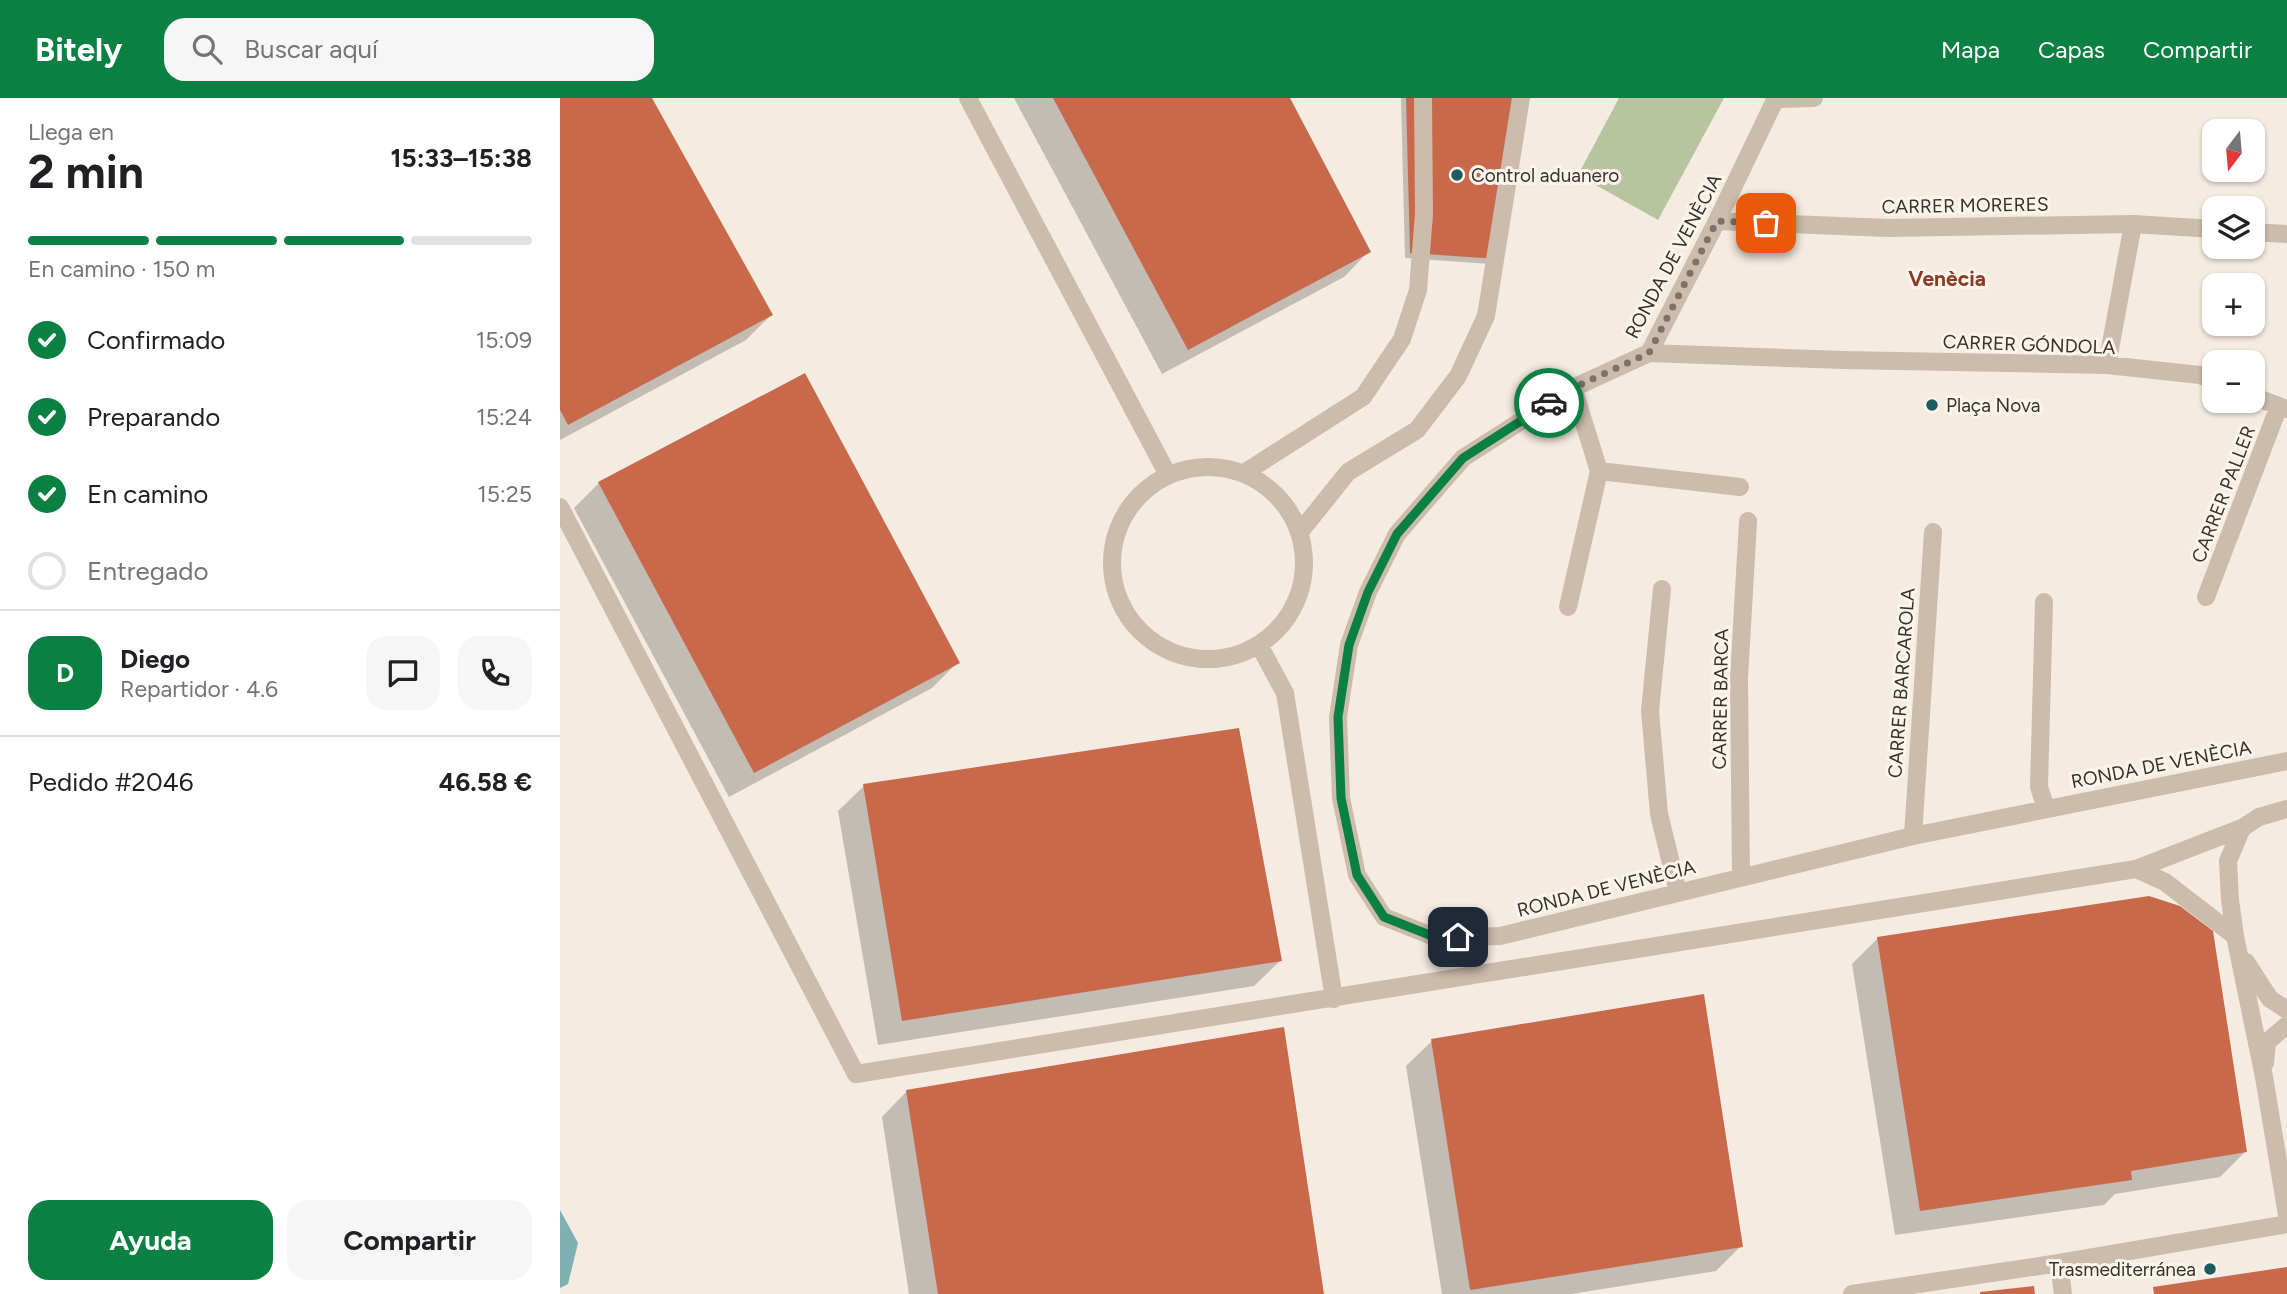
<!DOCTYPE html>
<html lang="es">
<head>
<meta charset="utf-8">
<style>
	:root { --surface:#fff; --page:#f6f6f6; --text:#202124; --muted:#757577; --line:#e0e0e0; --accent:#0b8043 }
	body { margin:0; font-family:Figtree,sans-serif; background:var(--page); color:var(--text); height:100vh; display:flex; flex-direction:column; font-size:26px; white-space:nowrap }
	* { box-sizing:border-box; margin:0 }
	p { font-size:23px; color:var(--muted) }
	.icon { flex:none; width:38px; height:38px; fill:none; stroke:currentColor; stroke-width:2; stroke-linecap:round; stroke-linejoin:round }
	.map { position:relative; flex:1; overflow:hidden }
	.side { display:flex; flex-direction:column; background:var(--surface); width:560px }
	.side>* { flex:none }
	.needle { width:46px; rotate:196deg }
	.tools { position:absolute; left:1642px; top:21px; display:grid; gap:14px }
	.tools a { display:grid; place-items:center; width:63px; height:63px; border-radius:14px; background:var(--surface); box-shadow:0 2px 5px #0004; font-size:35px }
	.pin { position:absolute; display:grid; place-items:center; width:60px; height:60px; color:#fff; margin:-30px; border-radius:14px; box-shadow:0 4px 10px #0006 }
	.courier { position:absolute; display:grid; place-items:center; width:70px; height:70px; margin:-35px; border:5px solid #0b8043; border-radius:50%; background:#fff; color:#222; box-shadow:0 2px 9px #0007 }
	.overview em { font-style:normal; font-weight:700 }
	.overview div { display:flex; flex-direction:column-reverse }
	.overview { display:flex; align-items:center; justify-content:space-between; height:119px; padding:0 28px }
	h1 { font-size:46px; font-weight:700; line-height:52px }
	.bar { display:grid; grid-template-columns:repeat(4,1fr); gap:10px 7px; align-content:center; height:84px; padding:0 28px }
	.bar i { height:9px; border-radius:5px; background:var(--line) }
	.bar .on { background:var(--accent) }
	.bar p { grid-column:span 4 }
	.line { display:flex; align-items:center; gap:18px; padding:0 28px; border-top:2px solid var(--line) }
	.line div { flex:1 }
	.round { display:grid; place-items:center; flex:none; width:74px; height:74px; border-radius:21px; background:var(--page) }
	ol { padding:0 28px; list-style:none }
	li { display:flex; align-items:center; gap:21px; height:77px }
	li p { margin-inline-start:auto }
	li .icon { padding:7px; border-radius:50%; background:var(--accent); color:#fff; stroke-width:4 }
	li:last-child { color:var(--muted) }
	li i { width:38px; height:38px; border:4px solid var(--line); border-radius:50% }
	.primary-button { display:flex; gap:14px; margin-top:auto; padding:14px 28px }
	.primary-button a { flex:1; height:80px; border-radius:21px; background:var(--accent); color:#fff; font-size:28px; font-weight:700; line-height:80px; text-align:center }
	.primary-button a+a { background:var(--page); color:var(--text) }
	header { display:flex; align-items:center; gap:42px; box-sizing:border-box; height:98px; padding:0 35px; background:var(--accent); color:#fff }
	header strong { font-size:33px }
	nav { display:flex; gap:38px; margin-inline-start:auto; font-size:24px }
	.search { width:490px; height:63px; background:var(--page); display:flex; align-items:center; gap:18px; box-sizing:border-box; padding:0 24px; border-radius:21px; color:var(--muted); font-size:26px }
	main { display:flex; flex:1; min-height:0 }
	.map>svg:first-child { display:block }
</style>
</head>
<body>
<header>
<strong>Bitely</strong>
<div class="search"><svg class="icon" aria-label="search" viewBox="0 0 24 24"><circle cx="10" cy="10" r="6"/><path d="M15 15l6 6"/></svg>Buscar aquí</div>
<nav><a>Mapa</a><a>Capas</a><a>Compartir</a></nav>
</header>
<main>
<section class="side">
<div class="overview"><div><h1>2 min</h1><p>Llega en</p></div><em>15:33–15:38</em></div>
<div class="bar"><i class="on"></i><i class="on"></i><i class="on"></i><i></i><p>En camino · 150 m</p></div>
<ol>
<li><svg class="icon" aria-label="check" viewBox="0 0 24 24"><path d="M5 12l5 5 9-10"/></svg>Confirmado<p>15:09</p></li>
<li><svg class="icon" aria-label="check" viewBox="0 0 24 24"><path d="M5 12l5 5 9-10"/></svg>Preparando<p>15:24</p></li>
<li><svg class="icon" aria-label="check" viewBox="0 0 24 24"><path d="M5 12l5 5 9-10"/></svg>En camino<p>15:25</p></li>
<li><i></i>Entregado</li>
</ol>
<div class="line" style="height:126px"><b class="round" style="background:var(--accent);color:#fff">D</b><div><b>Diego</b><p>Repartidor · 4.6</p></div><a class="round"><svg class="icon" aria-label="chat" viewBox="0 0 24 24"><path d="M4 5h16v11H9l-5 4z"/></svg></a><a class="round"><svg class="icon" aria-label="phone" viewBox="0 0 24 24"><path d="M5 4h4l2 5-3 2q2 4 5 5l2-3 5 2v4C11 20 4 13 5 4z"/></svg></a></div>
<div class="line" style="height:91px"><div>Pedido #2046</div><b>46.58 €</b></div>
<div class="primary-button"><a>Ayuda</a><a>Compartir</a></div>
</section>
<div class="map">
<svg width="1727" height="1196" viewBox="0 0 1727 1196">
	<rect width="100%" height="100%" fill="#f4ebe1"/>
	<!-- pitch -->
	<path fill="#b8c4a0" d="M1059,0H1164L1098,122L1018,77Z"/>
	<!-- water -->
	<path fill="#7fb0b2" d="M0,1112L18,1145L8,1186L0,1190Z"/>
	<!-- shadow -->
	<path fill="#0003" d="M0,0H90L211,217L186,242L0,342Z
		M454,0H728L809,153L784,179L602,276Z
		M841,0H953L930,166L845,160Z
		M39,385L397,565L372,590L169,699L14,410Z
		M304,688L720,863L694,888L318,947L278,713Z
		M1318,840L1685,1054L1660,1079L1555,1096L1544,1107L1335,1137L1292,866Z
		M872,943L1181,1148L1156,1173L1011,1196H882L846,968Z
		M347,993L763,1196H349L322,1019Z"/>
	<!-- building -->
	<path fill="#c8694b" d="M0,0H92L213,217L8,327L0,312Z
		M493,0H730L811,154L628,252Z
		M846,0H955L938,161L850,155Z
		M245,275L400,565L194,675L38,384Z
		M679,630L722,863L342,923L303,686Z
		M1589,798L1620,808L1653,833L1687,1054L1571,1073L1572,1082L1360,1113L1317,839Z
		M1144,896L1183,1149L910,1192L871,941Z
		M724,929L764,1196H378L346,992Z
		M1727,1169V1196H1594L1593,1189Z
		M1474,1188L1475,1196H1420V1194Z"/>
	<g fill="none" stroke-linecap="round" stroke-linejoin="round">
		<!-- minor -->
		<path stroke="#cdbbac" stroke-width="18" d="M408,0L608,377
			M1216,0L1157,123L1089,255L1013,290L903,360L837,436L808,494L789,547L778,619L781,700L797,777L824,819L877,840L940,838L1353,738L1727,663
			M1216,1L1254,0
			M1157,123L1328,130L1573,126L1654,131
			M1692,134L1727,136
			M1089,255L1283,262L1547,267L1640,277L1654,283
			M1547,267L1573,126
			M1692,298L1727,311
			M552 465a96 96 0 1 1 192 0a96 96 0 1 1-192 0Z
			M1039,373L1180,389
			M684,375L803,299L842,241L858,192L864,116L863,0
			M0,409L296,976L1576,771L1682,730
			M740,434L788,374L857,332L898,278L926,218L961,0
			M1102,491L1090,613L1099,716L1118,794
			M1646,499L1719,308
			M1484,504L1479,689L1486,710
			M1008,509L1039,373L1013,290
			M699,547L725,595L774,901
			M1727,711L1699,719L1682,730L1668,763L1670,802L1675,838L1704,979L1727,1117
			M1353,738L1373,434
			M1576,771L1605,784L1675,838
			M1181,779L1179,580L1188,423
			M1686,864L1710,901L1727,912
			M1705,965L1707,944L1727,927
			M1499,1165L1503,1196
			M1292,1196L1499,1165L1727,1126"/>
	</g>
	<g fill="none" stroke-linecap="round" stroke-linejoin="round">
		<!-- done -->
		<path stroke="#7c716b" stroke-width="7" stroke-dasharray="0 12.6" d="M989,305L1013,290L1089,255L1157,123L1206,125"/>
		<!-- route -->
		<path stroke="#0b8043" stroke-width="9" d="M898,839L877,840L824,819L797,777L781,700L778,619L789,547L808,494L837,436L903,360L989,305"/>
	</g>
	<!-- markers -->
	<g fill="#1f5a5e" stroke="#fbf5ee" stroke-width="2.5">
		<circle cx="897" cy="77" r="7"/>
		<circle cx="1372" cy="307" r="7"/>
		<circle cx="1650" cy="1171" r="7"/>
	</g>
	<g text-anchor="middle" stroke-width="6" stroke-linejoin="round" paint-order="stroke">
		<!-- poi labels -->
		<g font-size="19" fill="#3b302b" stroke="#fbf5ee" text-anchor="start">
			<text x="911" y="84">Control aduanero</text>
			<text x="1386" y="314">Plaça Nova</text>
			<text x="1636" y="1178" text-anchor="end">Trasmediterránea</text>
		</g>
		<!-- street labels -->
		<g font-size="19" fill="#3b302b" stroke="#fbf5ee">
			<text transform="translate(1405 107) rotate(-1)" y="7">CARRER MORERES</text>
			<text transform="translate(1113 158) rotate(-62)" y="7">RONDA DE VENÈCIA</text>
			<text transform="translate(1469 246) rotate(2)" y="7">CARRER GÓNDOLA</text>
			<text transform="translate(1663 396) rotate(-69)" y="7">CARRER PALLER</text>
			<text transform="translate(1341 585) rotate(-86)" y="7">CARRER BARCAROLA</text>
			<text transform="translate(1160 601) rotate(-89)" y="7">CARRER BARCA</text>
			<text transform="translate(1601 666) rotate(-11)" y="7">RONDA DE VENÈCIA</text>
			<text transform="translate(1046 790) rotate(-14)" y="7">RONDA DE VENÈCIA</text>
		</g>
		<!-- neighbourhood labels -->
		<g font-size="21" font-weight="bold" fill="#8c3b22" stroke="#fbf5ee">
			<text x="1387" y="188">Venècia</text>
		</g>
	</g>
</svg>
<div class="tools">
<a><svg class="needle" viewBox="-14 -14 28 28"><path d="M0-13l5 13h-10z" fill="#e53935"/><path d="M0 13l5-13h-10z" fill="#757577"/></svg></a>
<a><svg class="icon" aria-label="layers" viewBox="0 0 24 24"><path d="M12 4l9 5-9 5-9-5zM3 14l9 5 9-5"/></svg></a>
<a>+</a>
<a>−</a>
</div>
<div class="pin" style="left:1206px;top:125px;background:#ea580c"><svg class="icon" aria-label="bag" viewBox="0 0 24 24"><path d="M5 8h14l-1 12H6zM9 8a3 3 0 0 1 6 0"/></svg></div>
<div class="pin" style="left:898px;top:839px;background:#1f2937"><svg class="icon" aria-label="home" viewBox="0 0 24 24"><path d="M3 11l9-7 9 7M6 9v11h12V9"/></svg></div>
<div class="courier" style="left:989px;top:305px"><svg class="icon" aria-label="car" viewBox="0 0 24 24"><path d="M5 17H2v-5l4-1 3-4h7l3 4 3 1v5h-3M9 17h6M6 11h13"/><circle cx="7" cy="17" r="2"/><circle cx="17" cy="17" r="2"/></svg></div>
</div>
</main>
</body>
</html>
